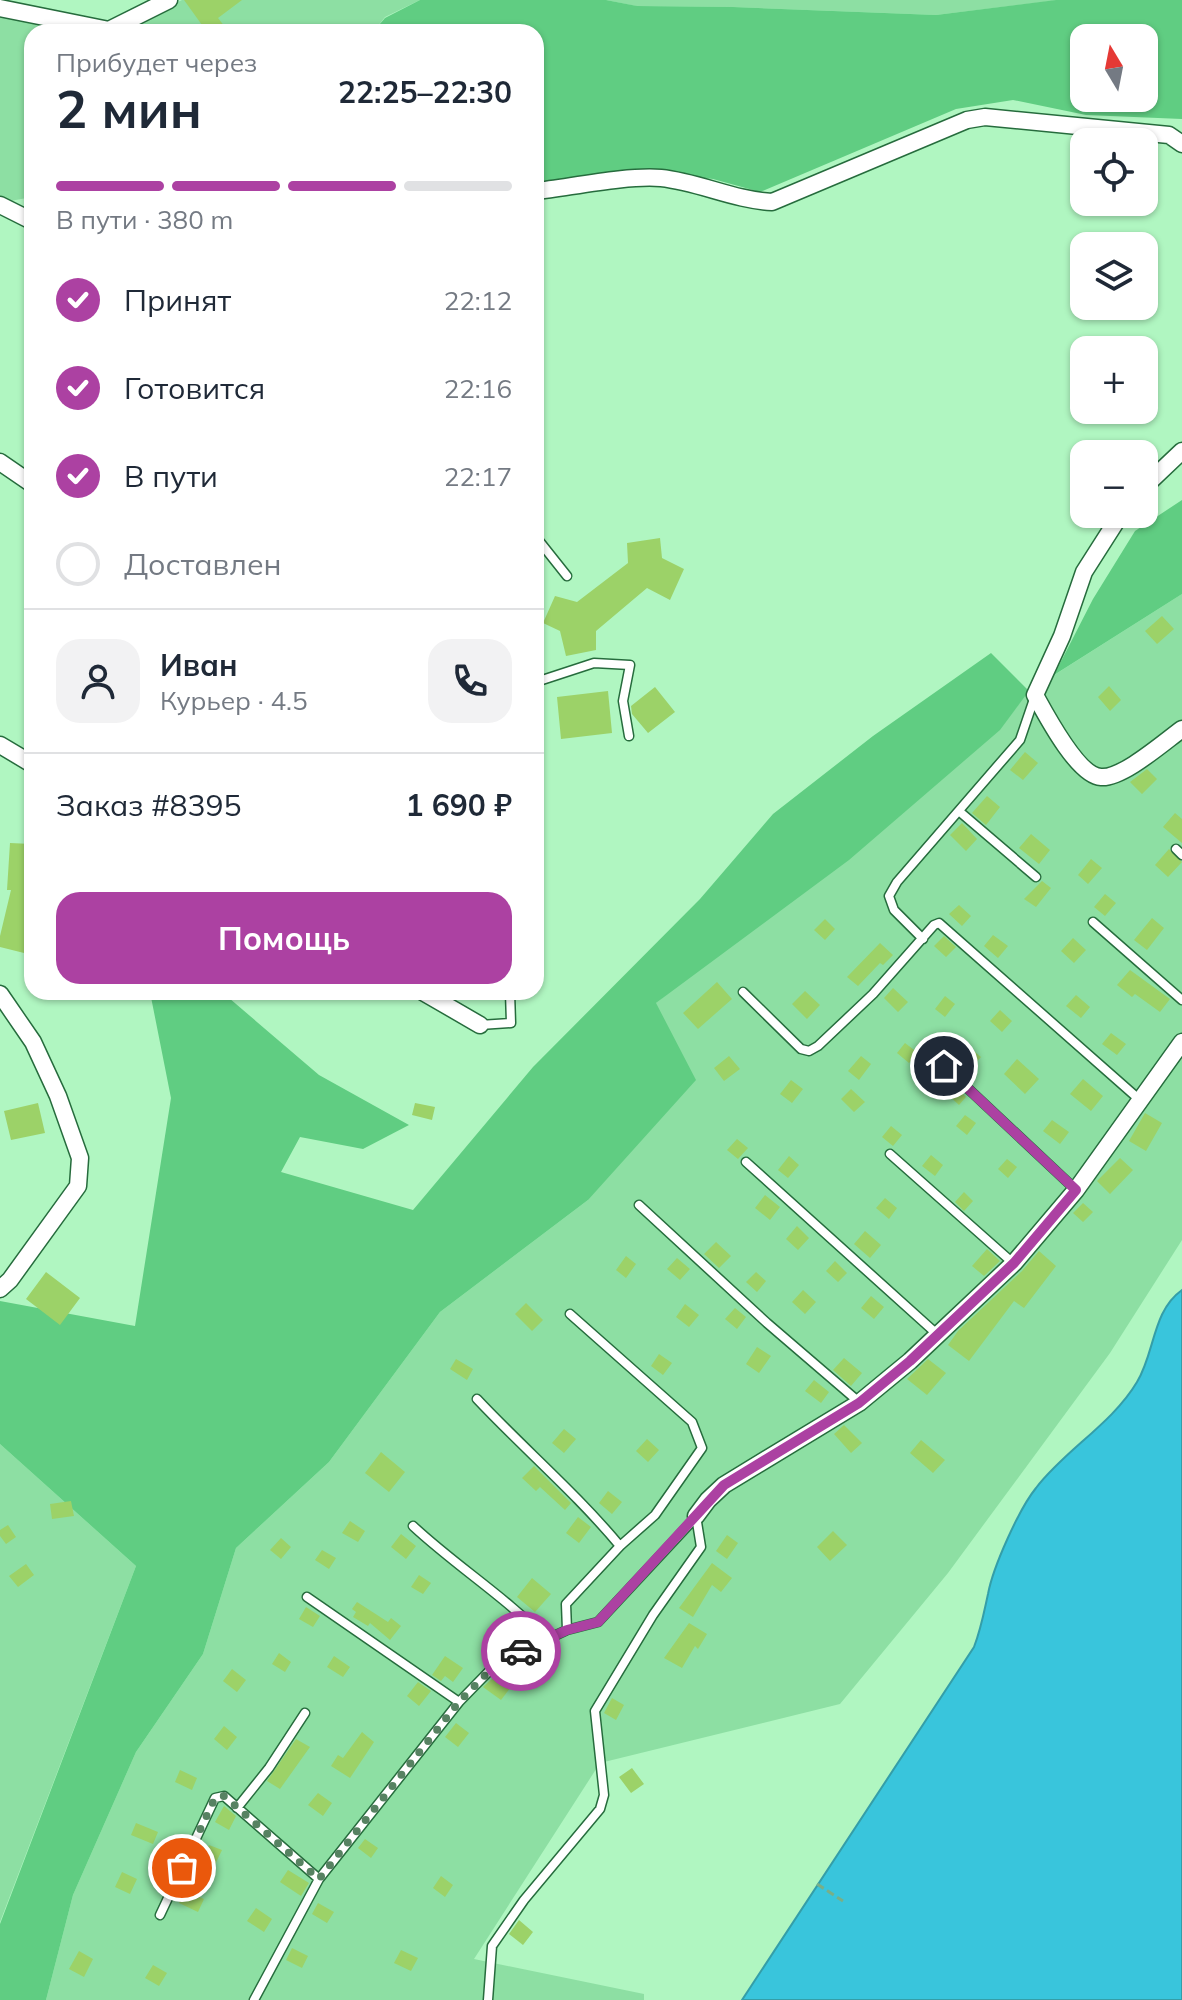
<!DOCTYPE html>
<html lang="ru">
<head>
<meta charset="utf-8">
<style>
	:root { --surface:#fff; --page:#f2f2f3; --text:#1f2937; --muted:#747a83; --line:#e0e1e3; --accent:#ac41a2 }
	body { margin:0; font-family:Mulish,sans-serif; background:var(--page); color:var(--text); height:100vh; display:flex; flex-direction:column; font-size:30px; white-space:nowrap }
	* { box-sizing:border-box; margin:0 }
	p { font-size:26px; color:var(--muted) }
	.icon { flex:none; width:44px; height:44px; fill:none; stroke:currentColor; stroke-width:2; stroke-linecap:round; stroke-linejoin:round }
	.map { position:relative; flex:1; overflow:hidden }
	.side { position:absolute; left:24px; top:24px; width:520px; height:976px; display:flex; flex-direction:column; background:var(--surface); border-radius:24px; box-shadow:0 2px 6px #0004 }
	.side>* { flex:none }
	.needle { width:52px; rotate:350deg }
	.controls { position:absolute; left:1070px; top:24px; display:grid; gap:16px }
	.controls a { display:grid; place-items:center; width:88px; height:88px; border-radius:16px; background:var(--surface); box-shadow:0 2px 6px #0004; font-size:40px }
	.pin { position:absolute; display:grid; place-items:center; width:68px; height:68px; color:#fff; margin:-34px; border:4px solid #fff; border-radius:50%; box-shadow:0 2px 8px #0007 }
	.courier { position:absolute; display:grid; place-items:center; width:80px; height:80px; margin:-40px; border:6px solid #ac41a2; border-radius:50%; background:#fff; color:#222; box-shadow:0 2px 10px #0007 }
	.headline em { font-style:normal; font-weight:700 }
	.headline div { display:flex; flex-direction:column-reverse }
	.headline { display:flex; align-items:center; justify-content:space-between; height:136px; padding:0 32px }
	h1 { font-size:52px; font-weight:700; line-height:60px }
	.bar { display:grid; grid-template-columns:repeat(4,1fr); gap:12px 8px; align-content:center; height:96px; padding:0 32px }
	.bar i { height:10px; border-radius:6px; background:var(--line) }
	.bar .selected { background:var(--accent) }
	.bar p { grid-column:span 4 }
	.line { display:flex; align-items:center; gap:20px; padding:0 32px; border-top:2px solid var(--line) }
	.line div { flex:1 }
	.round { display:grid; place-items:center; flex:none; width:84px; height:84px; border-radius:24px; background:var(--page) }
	ol { padding:0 32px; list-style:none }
	li { display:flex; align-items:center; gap:24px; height:88px }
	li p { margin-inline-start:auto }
	li .icon { padding:8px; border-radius:50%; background:var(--accent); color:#fff; stroke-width:4 }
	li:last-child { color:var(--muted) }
	li i { width:44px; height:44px; border:4px solid var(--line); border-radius:50% }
	.action { display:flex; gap:16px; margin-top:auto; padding:16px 32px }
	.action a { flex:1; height:92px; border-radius:24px; background:var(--accent); color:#fff; font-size:32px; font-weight:700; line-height:92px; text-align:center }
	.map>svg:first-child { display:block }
</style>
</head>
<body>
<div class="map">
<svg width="1182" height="2000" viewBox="0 0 1182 2000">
	<rect width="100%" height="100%" fill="#b0f6c1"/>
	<!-- green -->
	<path fill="#8ddfa3" d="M182,0H420L385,17L373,32H32V197L5,202L0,198V13L87,29L148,17Z
		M606,0H1060L936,15L733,7L636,6Z
		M1182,594V1240L1110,1353L948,1573L840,1704L600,1763L474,1959L644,1994V2000H46L73,1895L136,1752L203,1654L236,1548L329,1462L440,1312L588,1200L656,1003L999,730L1029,691Z
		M0,1444L136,1566L0,1922Z"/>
	<!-- forest -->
	<path fill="#60cd82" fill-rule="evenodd" d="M420,0H606L637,6L733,7L936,15L1056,0H1182V119L1086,115L1013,100L956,109L760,192L713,179L629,169L568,182L536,184V32H373L385,18ZM1084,38H1144V98H1084Z
		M1182,500V594L1054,675L1093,599L1135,531Z
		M991,653L1029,691L1000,730L849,860L656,1003L696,1080L588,1200L440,1312L329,1462L236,1548L203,1654L136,1752L73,1895L46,2000H0V1924L136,1566L0,1444V1301L135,1326L171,1098L150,992H222L319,1075L409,1125L363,1149L300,1137L281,1172L413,1210L533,1067L700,899L773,814L873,736Z"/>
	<!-- water -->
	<path fill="#39c5dc" stroke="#349ea8" stroke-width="2" d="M1182,1290V2000H742L974,1647C981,1629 984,1612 988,1594C993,1567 1019,1509 1036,1488C1065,1450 1112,1424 1137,1382C1155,1353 1152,1311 1182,1290Z"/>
	<!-- building -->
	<path fill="#9cd268" d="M184,0H242L218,18L229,32H207Z
		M660,538L662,558L684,569L670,600L647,588L596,631V650L566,656L560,631L543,623L555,596L577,602L628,563L627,543Z
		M1162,616L1174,629L1157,644L1145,631Z
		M1109,686L1121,700L1110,711L1098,697Z
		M655,687L675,712L648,733L632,714L631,706Z
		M608,691L612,733L561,739L557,697Z
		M1025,752L1038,763L1023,780L1010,770Z
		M1147,769L1157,779L1142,794L1130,782Z
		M987,796L1000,807L986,825L972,813Z
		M1175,813L1182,819V843L1163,827Z
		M962,823L977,839L966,851L950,835Z
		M1031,834L1050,850L1039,864L1019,848Z
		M10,843L32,844V920L24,953L0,947V936L11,890H7Z
		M1169,849L1182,862L1168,877L1155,865Z
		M1091,859L1102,868L1088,884L1078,875Z
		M1042,881L1051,888L1036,907L1024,899Z
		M1105,894L1116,903L1105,916L1094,907Z
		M959,905L971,916L962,926L949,914Z
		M1152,918L1164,928L1147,950L1134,940Z
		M825,919L835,929L825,940L814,930Z
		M993,935L1008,946L998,958L984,946Z
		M944,936L956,947L946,957L934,946Z
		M1073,938L1086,950L1074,963L1061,951Z
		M880,943L893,955L883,965L880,963L858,986L847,977Z
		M1130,970L1170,999L1160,1012L1135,994L1132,997L1117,985Z
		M717,982L732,999L698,1029L683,1013Z
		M893,988L908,1002L898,1012L884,998Z
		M805,991L820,1005L807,1019L792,1004Z
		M1076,995L1090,1007L1081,1018L1066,1006Z
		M945,996L955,1004L945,1017L935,1009Z
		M1000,1010L1012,1021L1002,1032L990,1021Z
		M1111,1033L1126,1044L1117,1055L1102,1044Z
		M905,1043L918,1053L909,1063L897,1053Z
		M967,1045L981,1057L971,1068L957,1057Z
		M729,1056L740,1069L724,1081L714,1068Z
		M861,1056L871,1064L859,1080L848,1071Z
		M1017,1059L1039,1079L1025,1094L1004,1074Z
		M1083,1079L1103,1096L1091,1111L1070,1094Z
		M791,1080L803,1089L792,1103L780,1094Z
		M955,1086L966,1097L959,1105L947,1094Z
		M851,1089L865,1102L854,1112L841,1099Z
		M38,1103L45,1133L11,1140L4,1111Z
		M415,1103L435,1107L432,1120L412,1115Z
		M1145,1113L1162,1123L1146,1151L1129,1141Z
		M965,1115L976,1123L967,1135L956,1126Z
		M1052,1120L1069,1132L1060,1144L1043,1131Z
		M891,1126L902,1135L893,1146L882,1137Z
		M737,1139L748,1148L738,1159L727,1150Z
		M931,1155L943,1165L935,1176L922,1166Z
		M789,1156L799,1165L788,1178L778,1170Z
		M1120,1158L1133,1170L1110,1194L1097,1181Z
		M1007,1159L1017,1167L1008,1178L998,1169Z
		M964,1192L973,1201L964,1211L955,1202Z
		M765,1195L780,1207L770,1220L755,1208Z
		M885,1198L897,1208L889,1219L876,1208Z
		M1083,1203L1093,1212L1083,1222L1073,1213Z
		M797,1226L809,1238L798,1250L786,1239Z
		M865,1231L881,1245L870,1258L854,1244Z
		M716,1242L731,1256L719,1268L704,1254Z
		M987,1249L1000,1261L984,1276L972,1266Z
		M1039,1251L1056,1266L1024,1308L1014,1301L969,1361L948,1345L958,1331L1022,1271Z
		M626,1256L636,1264L626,1278L616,1270Z
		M677,1258L690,1269L680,1280L667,1269Z
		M835,1261L847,1273L838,1282L826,1271Z
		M46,1272L80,1298L60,1325L26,1299Z
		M756,1272L766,1281L757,1292L746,1282Z
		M803,1290L816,1302L805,1314L792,1302Z
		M871,1296L884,1307L874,1319L861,1308Z
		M526,1303L543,1320L532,1331L515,1314Z
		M685,1304L699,1315L689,1327L676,1317Z
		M735,1308L746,1317L737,1329L725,1319Z
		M757,1347L771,1356L759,1373L746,1364Z
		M659,1354L672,1363L663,1375L651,1366Z
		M844,1358L862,1373L851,1386L833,1370Z
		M456,1359L473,1369L467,1380L450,1369Z
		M928,1359L946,1373L927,1395L907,1379Z
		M814,1380L829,1392L821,1403L805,1391Z
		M844,1425L862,1443L851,1453L834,1434Z
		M564,1429L576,1439L564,1453L552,1443Z
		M647,1439L659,1450L648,1462L636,1451Z
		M921,1440L945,1460L933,1473L910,1453Z
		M381,1452L405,1472L389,1492L365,1473Z
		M534,1466L571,1503L565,1510L540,1487L536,1491L522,1478Z
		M608,1491L622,1502L612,1514L599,1503Z
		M71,1501L74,1516L52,1519L50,1504Z
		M578,1517L591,1527L579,1543L566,1533Z
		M350,1521L365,1531L358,1542L342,1533Z
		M8,1525L16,1537L6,1544L0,1536V1530Z
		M833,1531L847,1545L830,1561L817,1547Z
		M401,1534L416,1546L406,1559L391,1547Z
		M727,1535L738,1543L727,1559L716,1551Z
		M281,1538L291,1547L281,1559L270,1550Z
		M322,1550L336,1558L329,1569L315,1560Z
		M712,1563L732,1578L721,1592L712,1585L693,1617L679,1608Z
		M26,1564L34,1575L18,1587L9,1576Z
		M419,1575L431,1583L423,1594L411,1587Z
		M532,1578L551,1594L535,1612L517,1597Z
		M357,1602L388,1622L391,1618L401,1626L390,1640L370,1623L368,1626L353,1617L356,1612L352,1609Z
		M306,1607L320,1616L313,1627L299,1619Z
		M689,1623L707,1634L698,1649L695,1646L682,1668L664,1658Z
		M279,1653L291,1662L285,1672L272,1664Z
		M334,1656L350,1667L343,1677L327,1667Z
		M445,1656L463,1668L453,1682L445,1676L441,1681L432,1675Z
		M232,1669L246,1680L237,1692L223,1681Z
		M495,1676L511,1687L501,1700L483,1687Z
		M418,1682L431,1691L419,1706L407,1696Z
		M612,1698L624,1705L616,1720L604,1713Z
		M456,1723L469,1733L458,1747L445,1737Z
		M224,1726L237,1737L227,1750L214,1739Z
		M362,1732L374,1742L350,1778L331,1766L338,1755L343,1758Z
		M296,1739L310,1747L280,1789L267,1781Z
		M632,1768L644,1784L631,1793L619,1777Z
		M180,1770L197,1778L192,1790L175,1782Z
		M318,1793L332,1803L323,1816L308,1805Z
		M224,1806L236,1816L229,1830L215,1822Z
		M136,1823L158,1832L153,1844L131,1835Z
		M365,1839L378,1848L371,1858L358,1848Z
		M209,1845L222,1850L212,1871L200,1865Z
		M288,1870L309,1883L301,1896L280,1882Z
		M122,1872L137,1879L130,1894L115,1887Z
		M441,1876L453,1885L445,1897L433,1888Z
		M184,1890L204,1899L198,1912L179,1903Z
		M318,1903L334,1912L327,1923L312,1914Z
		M256,1908L272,1919L264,1932L247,1921Z
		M519,1920L533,1932L523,1945L509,1934Z
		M292,1948L308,1956L302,1968L286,1960Z
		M401,1950L418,1958L411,1971L394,1963Z
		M79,1951L93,1959L84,1977L69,1969Z
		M153,1965L167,1973L159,1986L145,1978Z"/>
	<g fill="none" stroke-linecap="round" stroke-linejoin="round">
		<defs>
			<path id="service" d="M536,537L567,576
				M536,682L594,663L630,665L623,701L629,736
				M960,812L1036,877
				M1176,849L1182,855
				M1093,922L1182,1000
				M923,939L894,910L889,896L897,882L1020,740L1034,699
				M743,992L801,1049L809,1051L818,1046L873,994L934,925L939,923L1141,1101
				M480,1025L511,1023L510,992
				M944,1066L1076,1190
				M890,1154L1013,1263
				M746,1162L938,1335
				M639,1205L767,1323L859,1402
				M477,1399C524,1449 576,1493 620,1546
				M413,1526C456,1566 507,1598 547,1640
				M307,1597L459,1702
				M567,1630L566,1604L620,1546L655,1515L702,1448L692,1422L570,1314
				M237,1808L269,1768L305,1713
				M160,1915L215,1798L224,1796L319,1879
				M254,2000L319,1879L459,1702L498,1662L567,1630L598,1622L696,1517
				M488,2000L492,1946L524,1900L600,1809L604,1795L595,1711L653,1615L701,1547L696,1516"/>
			<path id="minor" d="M0,8L109,30L169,0
				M536,191C571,187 628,175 661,178C699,182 734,200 772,202L967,120L985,117L1169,135L1182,144
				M0,205L32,221
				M0,462L32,484
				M1144,487L1182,451
				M1121,514L1084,572L1062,636L1035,695C1046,715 1078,776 1101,777C1122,779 1164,742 1182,729
				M0,745L32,764
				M423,992L480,1025
				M0,994L33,1042L58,1096L80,1158L78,1186L10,1280L0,1289
				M696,1516L708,1500L724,1485L859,1403L910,1361L1014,1263L1076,1190L1182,1042"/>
		</defs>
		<!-- service casing -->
		<use href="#service" stroke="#266c3d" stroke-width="11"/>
		<!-- minor casing -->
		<use href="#minor" stroke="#266c3d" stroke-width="19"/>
		<!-- path -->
		<path stroke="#79af87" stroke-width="3" stroke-dasharray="8 4" stroke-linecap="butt" d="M817,1884L843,1901"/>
		<!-- service -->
		<use href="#service" stroke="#fff" stroke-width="8"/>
		<!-- minor -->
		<use href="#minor" stroke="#fff" stroke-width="16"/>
	</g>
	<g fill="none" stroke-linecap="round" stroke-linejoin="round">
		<!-- done -->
		<path stroke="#578262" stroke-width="8" stroke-dasharray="0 14.4" d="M182,1868L215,1798L224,1796L319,1879L459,1702L498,1662L521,1651"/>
		<!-- route -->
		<path stroke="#ac41a2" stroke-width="10" d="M521,1651L567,1630L598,1622L724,1485L859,1403L910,1361L1014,1263L1076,1190L944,1066"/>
	</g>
</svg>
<div class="controls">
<a><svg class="needle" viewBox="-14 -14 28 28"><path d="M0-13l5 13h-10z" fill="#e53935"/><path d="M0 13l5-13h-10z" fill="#747a83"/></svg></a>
<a><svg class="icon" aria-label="locate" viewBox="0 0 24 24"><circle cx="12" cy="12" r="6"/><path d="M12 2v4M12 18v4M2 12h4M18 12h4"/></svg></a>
<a><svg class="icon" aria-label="layers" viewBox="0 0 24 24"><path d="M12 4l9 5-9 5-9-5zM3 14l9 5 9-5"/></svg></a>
<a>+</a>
<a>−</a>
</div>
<div class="pin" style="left:182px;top:1868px;background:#ea580c"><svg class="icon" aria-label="bag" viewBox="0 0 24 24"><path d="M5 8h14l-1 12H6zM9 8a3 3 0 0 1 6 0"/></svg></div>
<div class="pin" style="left:944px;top:1066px;background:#1f2937"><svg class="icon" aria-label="home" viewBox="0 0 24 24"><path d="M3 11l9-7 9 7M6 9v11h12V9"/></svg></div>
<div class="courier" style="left:521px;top:1651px"><svg class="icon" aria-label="car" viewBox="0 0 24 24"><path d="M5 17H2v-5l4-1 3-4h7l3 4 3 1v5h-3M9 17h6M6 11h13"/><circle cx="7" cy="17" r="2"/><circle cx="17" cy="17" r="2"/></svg></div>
<section class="side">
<div class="headline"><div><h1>2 мин</h1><p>Прибудет через</p></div><em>22:25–22:30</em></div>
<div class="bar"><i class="selected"></i><i class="selected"></i><i class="selected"></i><i></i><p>В пути · 380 m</p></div>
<ol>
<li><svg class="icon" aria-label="check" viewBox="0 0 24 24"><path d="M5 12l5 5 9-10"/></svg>Принят<p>22:12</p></li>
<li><svg class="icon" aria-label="check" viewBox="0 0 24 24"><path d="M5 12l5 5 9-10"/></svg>Готовится<p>22:16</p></li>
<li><svg class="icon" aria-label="check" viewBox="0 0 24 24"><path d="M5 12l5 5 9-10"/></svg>В пути<p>22:17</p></li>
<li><i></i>Доставлен</li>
</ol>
<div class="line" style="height:144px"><a class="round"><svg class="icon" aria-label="person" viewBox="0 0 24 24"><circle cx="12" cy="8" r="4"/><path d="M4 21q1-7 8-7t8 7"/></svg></a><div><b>Иван</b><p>Курьер · 4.5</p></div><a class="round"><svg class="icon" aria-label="phone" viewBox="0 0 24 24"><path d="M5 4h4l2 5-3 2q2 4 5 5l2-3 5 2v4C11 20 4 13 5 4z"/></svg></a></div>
<div class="line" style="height:104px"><div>Заказ #8395</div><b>1 690 ₽</b></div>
<div class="action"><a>Помощь</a></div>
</section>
</div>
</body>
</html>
